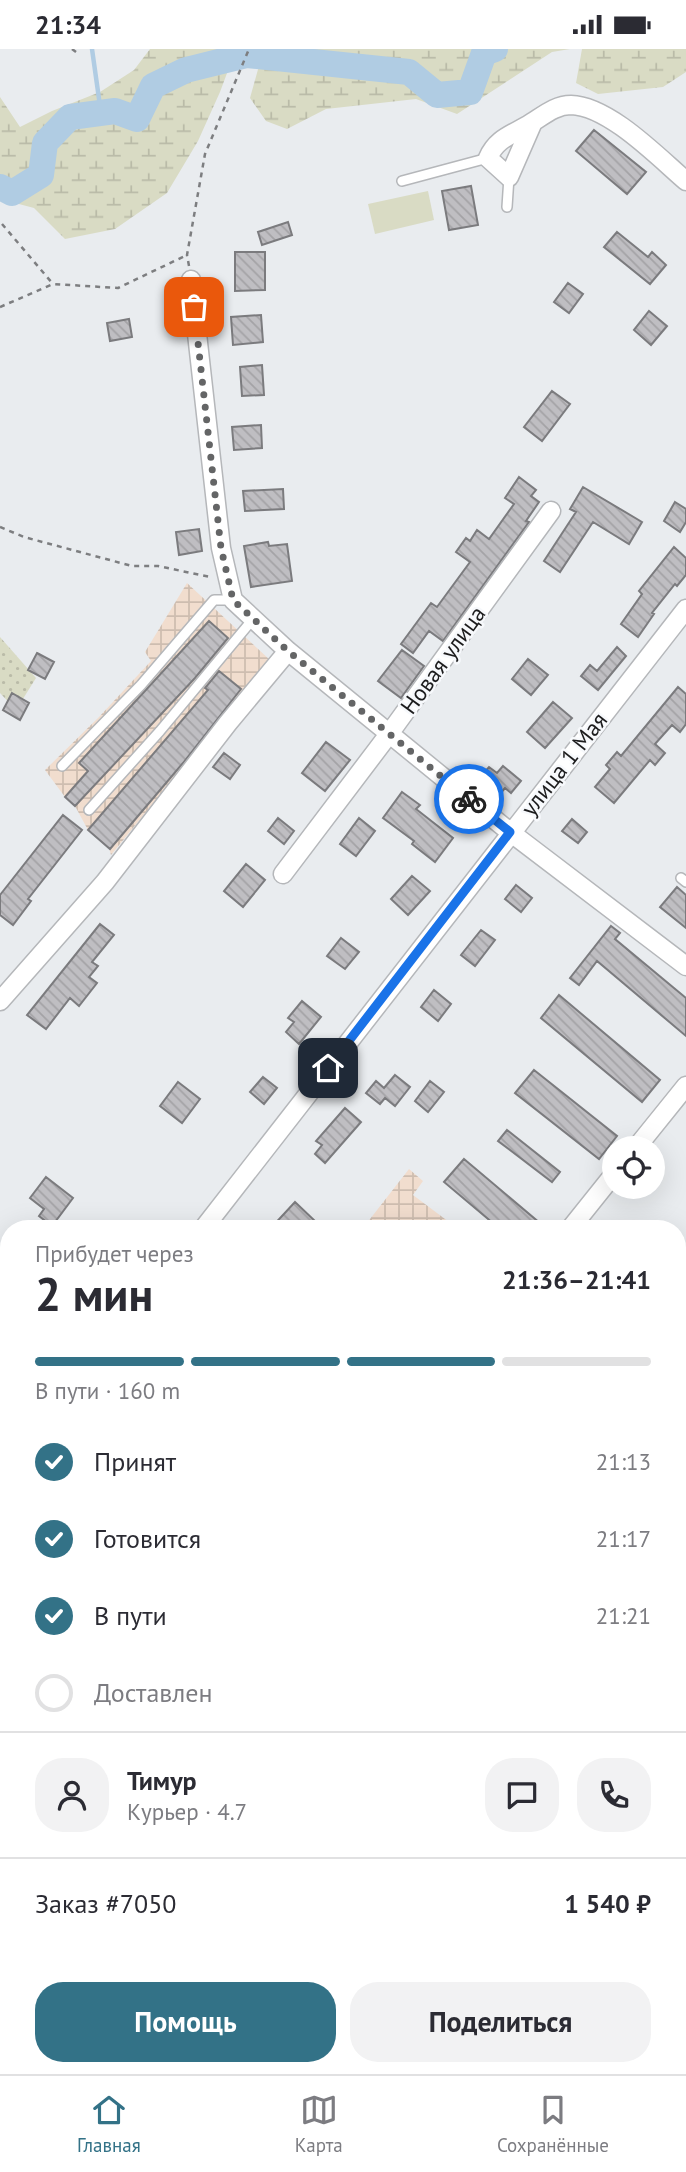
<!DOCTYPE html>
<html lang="ru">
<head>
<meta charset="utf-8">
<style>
	:root { --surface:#fff; --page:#f2f2f3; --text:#2b2b33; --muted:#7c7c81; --line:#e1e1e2; --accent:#337287 }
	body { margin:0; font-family:"PT Sans",sans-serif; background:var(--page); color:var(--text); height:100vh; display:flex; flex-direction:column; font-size:26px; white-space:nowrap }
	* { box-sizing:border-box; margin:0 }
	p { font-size:23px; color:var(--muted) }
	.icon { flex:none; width:38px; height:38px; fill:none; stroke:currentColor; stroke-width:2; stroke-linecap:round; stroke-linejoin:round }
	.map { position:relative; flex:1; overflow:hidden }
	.panel { position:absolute; left:0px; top:1171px; width:686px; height:856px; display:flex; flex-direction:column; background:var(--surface); border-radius:28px 28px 0 0; box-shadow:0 7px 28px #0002 }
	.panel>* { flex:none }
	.controls { position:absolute; left:602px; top:1087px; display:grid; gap:14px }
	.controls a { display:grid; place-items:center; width:63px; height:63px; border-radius:50%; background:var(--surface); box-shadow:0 7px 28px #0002; font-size:35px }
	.pin { position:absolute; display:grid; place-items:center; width:60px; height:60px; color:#fff; margin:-30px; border-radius:14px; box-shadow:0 4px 10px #0006 }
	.courier { position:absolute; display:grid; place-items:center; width:70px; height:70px; margin:-35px; border:5px solid #1a73e8; border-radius:50%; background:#fff; color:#222; box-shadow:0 2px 9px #0007 }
	.head em { font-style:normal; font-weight:600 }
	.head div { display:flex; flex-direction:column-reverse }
	.head { display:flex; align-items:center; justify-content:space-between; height:119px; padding:0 35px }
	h1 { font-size:46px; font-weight:600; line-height:52px }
	.bar { display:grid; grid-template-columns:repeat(4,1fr); gap:10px 7px; align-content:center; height:84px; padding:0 35px }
	.bar i { height:9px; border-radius:5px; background:var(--line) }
	.bar .on { background:var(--accent) }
	.bar p { grid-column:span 4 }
	.line { display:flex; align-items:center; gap:18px; padding:0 35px; border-top:2px solid var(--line) }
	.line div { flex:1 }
	.round { display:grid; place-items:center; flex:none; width:74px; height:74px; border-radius:28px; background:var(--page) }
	ol { padding:0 35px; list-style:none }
	li { display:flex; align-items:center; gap:21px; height:77px }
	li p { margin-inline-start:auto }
	li .icon { padding:7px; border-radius:50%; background:var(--accent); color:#fff; stroke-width:4 }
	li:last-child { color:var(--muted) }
	li i { width:38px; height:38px; border:4px solid var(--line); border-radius:50% }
	.primary-button { display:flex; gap:14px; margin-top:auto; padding:14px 35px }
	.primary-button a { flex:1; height:80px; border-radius:28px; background:var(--accent); color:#fff; font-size:28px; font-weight:600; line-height:80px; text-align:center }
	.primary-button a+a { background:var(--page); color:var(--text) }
	.status { display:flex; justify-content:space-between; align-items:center; height:49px; padding:0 35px; background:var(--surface); direction:ltr }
	.status svg { height:19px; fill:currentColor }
	.tabs { display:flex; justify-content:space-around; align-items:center; height:98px; border-top:2px solid var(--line); background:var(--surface); font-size:19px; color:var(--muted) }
	.tabs a { display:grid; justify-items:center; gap:4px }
	.tabs .on { color:var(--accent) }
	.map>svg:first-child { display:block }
</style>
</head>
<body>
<div class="status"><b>21:34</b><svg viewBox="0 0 49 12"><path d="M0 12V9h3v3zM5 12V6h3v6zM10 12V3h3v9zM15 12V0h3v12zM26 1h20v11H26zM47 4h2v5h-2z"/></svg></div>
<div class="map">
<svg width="686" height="2025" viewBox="0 0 686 2025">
	<defs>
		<pattern id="industrial-grid" width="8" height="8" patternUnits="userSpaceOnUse" patternTransform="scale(1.75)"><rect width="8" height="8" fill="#f1ddce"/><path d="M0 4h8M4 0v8" fill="none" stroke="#cebdb0"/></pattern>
		<pattern id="grass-dots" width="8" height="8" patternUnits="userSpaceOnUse" patternTransform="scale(1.75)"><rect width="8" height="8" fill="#d9dbc4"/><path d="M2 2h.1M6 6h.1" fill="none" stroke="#babba8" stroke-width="1.8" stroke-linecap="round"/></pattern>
		<pattern id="wetland-marsh" width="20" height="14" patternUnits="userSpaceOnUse" patternTransform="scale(1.75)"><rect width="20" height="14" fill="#d9dbc4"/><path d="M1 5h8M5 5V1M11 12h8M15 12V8" fill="none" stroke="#babba8"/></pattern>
		<pattern id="building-back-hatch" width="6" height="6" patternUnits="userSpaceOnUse" patternTransform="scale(1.75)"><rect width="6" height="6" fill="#bfbec2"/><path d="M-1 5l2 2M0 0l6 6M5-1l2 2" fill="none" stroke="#a4a3a6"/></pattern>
	</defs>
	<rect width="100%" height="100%" fill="#e9ecef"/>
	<!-- industrial -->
	<path fill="url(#industrial-grid)" d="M187,534L270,611L111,806L109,799L88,781L75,757L65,748L45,721L99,668L151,612L145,603Z
		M409,1120L423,1132L413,1146L457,1179H363Z
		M677,1344L686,1352V1452L677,1446Z"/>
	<!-- grass -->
	<path fill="url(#grass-dots)" d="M0,588L36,629L16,661L0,644Z"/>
	<!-- wetland -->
	<path fill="url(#wetland-marsh)" d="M150,0H236L220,43L198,92L167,144L115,180L65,190L34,159L0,150V48L20,78L52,62L100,43L134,21Z
		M272,0H570L552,3L457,65L416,50L326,60L287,80L266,72L250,49L262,6Z
		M582,0H686V23L663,38L598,45L576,34Z"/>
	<!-- pitch -->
	<path fill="#d9dbc4" d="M428,142L434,171L375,185L368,155Z"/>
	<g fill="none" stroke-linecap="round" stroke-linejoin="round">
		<!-- stream -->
		<path stroke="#b0cce3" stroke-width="4.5" d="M92,0L101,64"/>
		<!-- river -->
		<path stroke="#b0cce3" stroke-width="26" d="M0,138L12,144L41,126L45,94L70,68L115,62L137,70L153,37L186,21L247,6L409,23L437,46L470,43L484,4L495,0"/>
	</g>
	<!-- building -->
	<path fill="url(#building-back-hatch)" stroke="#7b7b7e" stroke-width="2" d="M594,81L646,123L627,145L576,102Z
		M471,137L478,176L449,181L442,142Z
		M288,173L292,186L262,196L258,183Z
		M617,183L648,208L652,203L666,216L650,235L604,198Z
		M235,203H265V241L235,242Z
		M568,234L583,245L569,264L554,253Z
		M649,262L667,277L651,296L634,281Z
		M261,266L263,293L233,296L231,268Z
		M129,270L132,288L110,292L107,274Z
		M262,316L264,346L242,347L240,318Z
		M552,342L570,355L542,392L524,378Z
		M261,376L262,399L234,401L232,378Z
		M519,428L536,441L531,447L539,453L526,472L529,473L443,592L429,582L413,604L401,595L431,554L437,558L470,513L456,503L466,489L470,492L477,481L489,490L514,455L505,449Z
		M583,438L642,473L629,495L593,473L560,523L544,512L576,463L570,460Z
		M283,440L284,460L245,462L243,442Z
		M675,453L686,460V473L680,483L664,472Z
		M199,480L202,502L179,506L176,483Z
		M268,493L269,497L287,495L292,532L251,538L244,497Z
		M674,498L686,509V526L677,537L675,535L652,564L654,565L638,588L621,575L642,545L639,542Z
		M209,572L228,589L195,629L75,757L65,748L88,722L79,714Z
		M617,598L626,607L598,641L581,627L590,616L597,622Z
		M402,601L424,617L401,649L378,632Z
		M37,604L54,613L45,630L28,621Z
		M528,610L548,626L531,646L512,630Z
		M219,622L241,640L183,714L110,800L88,781L208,641L205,639Z
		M678,638L686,645V675L680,683L672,676L655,695L665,704L655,716L650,711L614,754L595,738L610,720L606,716L617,703L621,707Z
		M12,644L29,654L20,671L3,661Z
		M553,653L572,669L545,699L527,683Z
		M326,693L350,711L325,742L302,724Z
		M224,704L240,716L230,730L213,718Z
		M503,717L521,732L511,744L505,739L494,752L474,735L489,718L497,724Z
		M402,743L420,756L416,760L453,789L435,813L412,795L414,792L383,769Z
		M63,766L82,781L28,850L31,852L13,876L0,866V846Z
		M278,769L294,782L284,795L268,782Z
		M359,769L375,782L356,807L340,795Z
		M572,770L587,783L578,794L562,782Z
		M246,815L265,831L243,858L224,842Z
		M412,827L430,842L408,866L391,850Z
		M516,836L532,849L521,863L505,850Z
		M677,838L686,846V879L660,858Z
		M100,875L114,886L92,913L98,917L89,928L97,934L79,957L70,949L46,980L27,966Z
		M611,877L620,884L615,890L686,949V987L597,912L579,936L570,929Z
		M481,881L495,891L475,917L461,906Z
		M341,889L359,903L345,920L327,907Z
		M434,941L451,955L438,972L421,958Z
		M559,946L660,1031L642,1053L541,969Z
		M302,952L321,968L299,995L286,983L294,973L288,969Z
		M534,1021L617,1087L599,1110L515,1044Z
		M395,1026L410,1038L395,1057L385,1049L380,1055L366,1044L376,1032L384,1039Z
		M263,1028L277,1039L264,1055L250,1043Z
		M430,1032L444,1043L428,1063L415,1052Z
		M178,1033L200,1050L182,1074L160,1057Z
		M345,1059L361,1073L325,1114L315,1105L322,1096L316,1092Z
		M507,1081L560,1123L552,1133L498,1092Z
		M464,1110L547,1180H500L444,1133Z
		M46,1128L73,1149L52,1177L39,1167L44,1160L30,1149Z
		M295,1153L315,1172L308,1180H270Z"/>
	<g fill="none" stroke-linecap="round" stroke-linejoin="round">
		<defs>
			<path id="lane" d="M402,132L488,109
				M507,158L509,128
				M62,717L141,636L214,551H233
				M89,761L160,682L253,570
				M681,829L686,833"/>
			<path id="street" d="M533,73L509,128L488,109C496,90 511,86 528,76C542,68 554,56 571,56C609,57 658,108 686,132
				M191,231L221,499L233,551L288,602L510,783L686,917
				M283,825L389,685L551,462
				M0,952L105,833L228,674L288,602
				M636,1099L686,1037
				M203,1180L686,560
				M570,1180L614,1125
				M677,1249L686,1256
				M0,1409L9,1422
				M0,1443L9,1433
				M677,1611L686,1617
				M0,1752L9,1766
				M677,1919L686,1930
				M73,2025L95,2018
				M227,2025L228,2018"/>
		</defs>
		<!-- lane casing -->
		<use href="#lane" stroke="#b5b7ba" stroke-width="12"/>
		<!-- street casing -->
		<use href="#street" stroke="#b5b7ba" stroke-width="21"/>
		<!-- path -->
		<path stroke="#7d7e80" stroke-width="2.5" stroke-dasharray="5 5" stroke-linecap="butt" d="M72,0L76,3
			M2,175L53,235
			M189,217L187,206L205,105L249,0
			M0,258L53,235L118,239L187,206
			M0,478L24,488L132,517H158L210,528"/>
		<!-- lane -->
		<use href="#lane" stroke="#fff" stroke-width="9"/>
		<!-- street -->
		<use href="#street" stroke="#fff" stroke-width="18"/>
	</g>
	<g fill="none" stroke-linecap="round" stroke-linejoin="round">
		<!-- done -->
		<path stroke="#646566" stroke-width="7" stroke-dasharray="0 12.6" d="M194,258L221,499L233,551L288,602L469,750"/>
		<!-- route -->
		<path stroke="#1a73e8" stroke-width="9" d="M328,1019L510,783L469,750"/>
	</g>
	<g text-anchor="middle" stroke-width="5" stroke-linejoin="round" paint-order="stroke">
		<!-- street labels -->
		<g font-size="23" fill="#1c1c1d" stroke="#f7f9fc">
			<text transform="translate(443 611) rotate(-54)" y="8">Новая улица</text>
			<text transform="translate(564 715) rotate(-52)" y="8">улица 1 Мая</text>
		</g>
	</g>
</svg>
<div class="controls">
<a><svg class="icon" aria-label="locate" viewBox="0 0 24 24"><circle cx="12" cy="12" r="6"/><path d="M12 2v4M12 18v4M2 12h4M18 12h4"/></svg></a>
</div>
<div class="pin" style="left:194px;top:258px;background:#ea580c"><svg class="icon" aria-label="bag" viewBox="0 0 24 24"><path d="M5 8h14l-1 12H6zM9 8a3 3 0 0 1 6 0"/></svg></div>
<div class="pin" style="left:328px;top:1019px;background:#1f2937"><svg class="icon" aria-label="home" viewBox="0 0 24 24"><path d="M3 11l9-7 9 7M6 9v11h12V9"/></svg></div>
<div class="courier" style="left:469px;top:750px"><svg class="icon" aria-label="bike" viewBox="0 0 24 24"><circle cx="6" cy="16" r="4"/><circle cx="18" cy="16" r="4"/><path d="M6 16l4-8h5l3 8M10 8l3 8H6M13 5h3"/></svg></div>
<section class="panel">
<div class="head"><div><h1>2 мин</h1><p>Прибудет через</p></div><em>21:36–21:41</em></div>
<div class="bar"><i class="on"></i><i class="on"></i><i class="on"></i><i></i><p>В пути · 160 m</p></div>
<ol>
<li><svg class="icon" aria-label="check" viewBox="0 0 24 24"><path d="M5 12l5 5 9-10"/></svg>Принят<p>21:13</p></li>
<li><svg class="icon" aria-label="check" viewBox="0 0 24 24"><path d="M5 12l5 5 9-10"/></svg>Готовится<p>21:17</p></li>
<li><svg class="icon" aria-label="check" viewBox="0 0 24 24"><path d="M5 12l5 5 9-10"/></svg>В пути<p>21:21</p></li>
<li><i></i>Доставлен</li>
</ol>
<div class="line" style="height:126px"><a class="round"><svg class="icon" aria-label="person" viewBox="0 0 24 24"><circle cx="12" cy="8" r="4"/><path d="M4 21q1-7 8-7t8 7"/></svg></a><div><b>Тимур</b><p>Курьер · 4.7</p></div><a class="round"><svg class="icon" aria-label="chat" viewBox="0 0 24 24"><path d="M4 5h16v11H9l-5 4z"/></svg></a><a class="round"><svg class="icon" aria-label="phone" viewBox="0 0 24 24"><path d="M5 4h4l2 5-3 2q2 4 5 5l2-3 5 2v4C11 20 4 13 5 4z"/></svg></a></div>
<div class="line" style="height:91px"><div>Заказ #7050</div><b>1 540 ₽</b></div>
<div class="primary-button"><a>Помощь</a><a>Поделиться</a></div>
</section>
</div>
<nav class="tabs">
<a class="on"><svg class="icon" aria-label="home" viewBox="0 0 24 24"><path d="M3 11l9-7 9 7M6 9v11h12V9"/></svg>Главная</a>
<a><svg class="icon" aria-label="map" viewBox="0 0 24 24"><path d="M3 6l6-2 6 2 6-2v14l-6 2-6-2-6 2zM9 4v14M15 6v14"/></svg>Карта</a>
<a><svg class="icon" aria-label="saved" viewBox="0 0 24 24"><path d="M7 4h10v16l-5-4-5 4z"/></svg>Сохранённые</a>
</nav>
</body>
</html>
